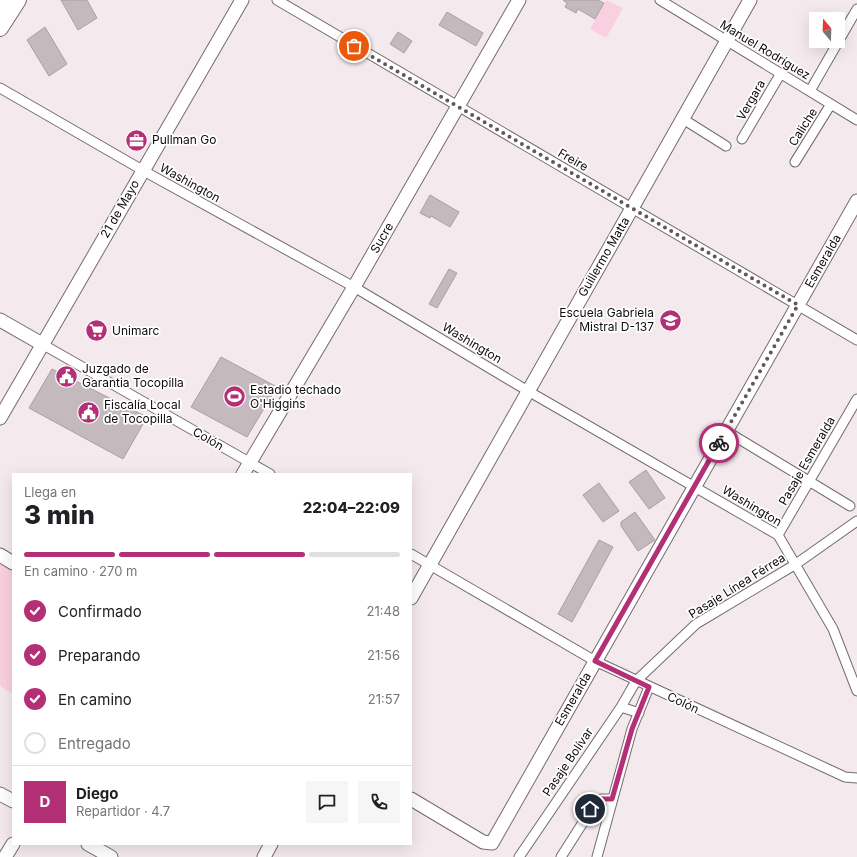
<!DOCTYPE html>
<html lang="es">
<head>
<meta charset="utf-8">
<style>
	:root { --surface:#fff; --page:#f6f6f6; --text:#202124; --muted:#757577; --line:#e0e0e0; --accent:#b43076 }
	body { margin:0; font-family:Inter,sans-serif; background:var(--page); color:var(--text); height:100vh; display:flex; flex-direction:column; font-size:15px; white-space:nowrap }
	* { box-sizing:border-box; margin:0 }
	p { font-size:13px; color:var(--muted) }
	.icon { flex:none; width:22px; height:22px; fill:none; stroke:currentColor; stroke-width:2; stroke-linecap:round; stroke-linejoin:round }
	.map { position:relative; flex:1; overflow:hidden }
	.details { position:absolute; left:12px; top:473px; width:400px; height:372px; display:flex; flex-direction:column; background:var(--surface); border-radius:0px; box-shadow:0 4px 16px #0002 }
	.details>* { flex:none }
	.needle { width:26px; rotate:341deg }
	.fabs { position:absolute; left:809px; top:12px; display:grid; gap:8px }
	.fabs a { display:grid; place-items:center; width:36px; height:36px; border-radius:0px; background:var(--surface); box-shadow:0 4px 16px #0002; font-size:20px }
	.pin { position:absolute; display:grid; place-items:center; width:34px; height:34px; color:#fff; margin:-17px; border:2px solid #fff; border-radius:50%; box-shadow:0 1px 4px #0007 }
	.courier { position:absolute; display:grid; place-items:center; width:40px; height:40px; margin:-20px; border:3px solid #b43076; border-radius:50%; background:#fff; color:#222; box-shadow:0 1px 5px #0007 }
	.overview em { font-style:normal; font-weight:800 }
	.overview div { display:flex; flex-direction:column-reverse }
	.overview { display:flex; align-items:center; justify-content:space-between; height:68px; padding:0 12px }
	h1 { font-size:26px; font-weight:800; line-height:30px }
	.bar { display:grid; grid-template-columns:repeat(4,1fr); gap:6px 4px; align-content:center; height:48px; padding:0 12px }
	.bar i { height:5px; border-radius:3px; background:var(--line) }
	.bar .selected { background:var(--accent) }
	.bar p { grid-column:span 4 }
	.line { display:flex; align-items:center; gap:10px; padding:0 12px; border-top:1px solid var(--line) }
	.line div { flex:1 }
	.round { display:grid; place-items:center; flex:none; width:42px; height:42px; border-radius:0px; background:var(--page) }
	ol { padding:0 12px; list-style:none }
	li { display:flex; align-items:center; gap:12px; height:44px }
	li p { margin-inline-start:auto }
	li .icon { padding:4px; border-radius:50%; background:var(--accent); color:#fff; stroke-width:4 }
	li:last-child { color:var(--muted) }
	li i { width:22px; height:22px; border:2px solid var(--line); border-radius:50% }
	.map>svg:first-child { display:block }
</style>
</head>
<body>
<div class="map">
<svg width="857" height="857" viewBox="0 0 857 857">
	<rect width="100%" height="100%" fill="#f4e9ed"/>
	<!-- green -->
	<path fill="#f9d0e0" d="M606,0L623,8L606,38L590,29Z
		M0,559L13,567V694L0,686Z"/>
	<!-- building -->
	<path fill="#c4babe" stroke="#aa9fa3" d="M61,0H87L97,18L78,30Z
		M563,0H598L604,3L595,19L578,9L576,13L565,7L567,3Z
		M447,12L483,33L476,46L439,25Z
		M45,27L67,64L49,76L27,40Z
		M398,32L412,41L404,53L390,44Z
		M430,195L459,212L450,227L431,216L430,218L420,213Z
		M449,269L457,273L437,308L429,304Z
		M221,357L277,387L247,437L191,407Z
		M52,369L147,417L123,459L29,408Z
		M646,470L665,498L649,509L629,482Z
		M599,483L619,511L603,522L583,495Z
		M635,512L655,540L638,551L621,526V522Z
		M599,540L613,547L572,622L558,614Z"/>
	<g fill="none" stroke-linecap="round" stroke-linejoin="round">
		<defs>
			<path id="street" d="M277,0L857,340
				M660,0L857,120
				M0,88L151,175L354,287L528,391L778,535L833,629L857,691
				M810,91L857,9
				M683,119L726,146
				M742,139L781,73
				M795,162L831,104
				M42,344L270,474
				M726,431L850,506
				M778,535L857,399
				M411,554L595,661L845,777L857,778
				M621,707L639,713
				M519,857L621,707L636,681L696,624L796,564L857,521
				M561,857L596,802L601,799H612
				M597,857L632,729L649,687"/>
			<path id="secondary" d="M0,320L42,344
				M0,418L242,0
				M243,474L354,287L519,0
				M0,555L13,563
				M411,598L750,0
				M0,794L13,801
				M411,799L483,842L492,843L857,201
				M88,844L111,857
				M5,857L13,844
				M264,857L271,844"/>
			<path id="highway" d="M0,7L4,0
				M0,28L18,0"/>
		</defs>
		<!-- street casing -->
		<use href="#street" stroke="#756b6f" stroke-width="11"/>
		<!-- secondary casing -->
		<use href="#secondary" stroke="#756b6f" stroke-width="15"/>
		<!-- highway casing -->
		<use href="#highway" stroke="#756b6f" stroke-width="18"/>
		<!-- street -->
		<use href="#street" stroke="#fff" stroke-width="9"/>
		<!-- secondary -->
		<use href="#secondary" stroke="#fff" stroke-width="13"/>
		<!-- highway -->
		<use href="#highway" stroke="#fff" stroke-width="16"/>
	</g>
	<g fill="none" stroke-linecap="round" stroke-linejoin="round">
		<!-- done -->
		<path stroke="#5f595b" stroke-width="4" stroke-dasharray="0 7.2" d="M354,46L798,305L719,443"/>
		<!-- route -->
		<path stroke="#b43076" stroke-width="5" d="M590,809L601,799H612L632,729L649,687L595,661L719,443"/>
	</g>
	<!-- icons -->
	<defs>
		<symbol id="office-disc" viewBox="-11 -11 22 22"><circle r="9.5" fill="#b43076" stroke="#fff"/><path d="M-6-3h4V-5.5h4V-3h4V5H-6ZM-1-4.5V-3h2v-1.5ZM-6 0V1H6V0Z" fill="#fff"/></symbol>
		<symbol id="school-disc" viewBox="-11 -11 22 22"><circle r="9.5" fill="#b43076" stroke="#fff"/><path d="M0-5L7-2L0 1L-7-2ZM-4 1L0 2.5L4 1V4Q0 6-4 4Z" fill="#fff"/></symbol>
		<symbol id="supermarket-disc" viewBox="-11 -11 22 22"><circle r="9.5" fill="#b43076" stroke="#fff"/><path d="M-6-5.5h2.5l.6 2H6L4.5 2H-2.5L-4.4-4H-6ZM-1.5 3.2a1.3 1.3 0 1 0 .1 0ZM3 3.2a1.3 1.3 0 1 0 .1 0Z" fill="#fff"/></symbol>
		<symbol id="civic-disc" viewBox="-11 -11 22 22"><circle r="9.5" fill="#b43076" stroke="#fff"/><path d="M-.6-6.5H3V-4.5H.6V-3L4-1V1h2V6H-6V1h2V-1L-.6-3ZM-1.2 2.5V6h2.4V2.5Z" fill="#fff"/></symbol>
		<symbol id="stadium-disc" viewBox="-11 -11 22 22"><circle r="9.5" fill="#b43076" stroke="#fff"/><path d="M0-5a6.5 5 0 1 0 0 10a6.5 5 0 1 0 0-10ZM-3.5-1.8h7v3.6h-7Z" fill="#fff"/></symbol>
	</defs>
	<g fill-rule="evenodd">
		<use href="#office-disc" x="124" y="128" width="25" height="25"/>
		<use href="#school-disc" x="658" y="308" width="25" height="25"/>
		<use href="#supermarket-disc" x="84" y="318" width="25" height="25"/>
		<use href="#civic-disc" x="54" y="364" width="25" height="25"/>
		<use href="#stadium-disc" x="222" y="384" width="25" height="25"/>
		<use href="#civic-disc" x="76" y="400" width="25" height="25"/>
	</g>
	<g text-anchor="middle" stroke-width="3.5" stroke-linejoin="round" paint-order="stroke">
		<!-- street labels -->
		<g font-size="12" fill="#0f0b0d" stroke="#fff">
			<text transform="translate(765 50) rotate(31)" y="4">Manuel Rodríguez</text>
			<text transform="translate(751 100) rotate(-60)" y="4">Vergara</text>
			<text transform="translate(803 127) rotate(-58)" y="4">Caliche</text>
			<text transform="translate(573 160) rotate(30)" y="4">Freire</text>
			<text transform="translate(190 183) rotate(29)" y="4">Washington</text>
			<text transform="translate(120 209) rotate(-60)" y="4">21 de Mayo</text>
			<text transform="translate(382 238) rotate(-60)" y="4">Sucre</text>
			<text transform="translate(604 257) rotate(-60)" y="4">Guillermo Matta</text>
			<text transform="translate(823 261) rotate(-60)" y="4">Esmeralda</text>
			<text transform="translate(472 343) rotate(31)" y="4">Washington</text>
			<text transform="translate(208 439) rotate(30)" y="4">Colón</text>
			<text transform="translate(807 461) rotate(-60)" y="4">Pasaje Esmeralda</text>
			<text transform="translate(752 506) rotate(31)" y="4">Washington</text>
			<text transform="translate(737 586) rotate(-32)" y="4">Pasaje Línea Férrea</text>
			<text transform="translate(573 699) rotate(-60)" y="4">Esmeralda</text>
			<text transform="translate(683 703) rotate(25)" y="4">Colón</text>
			<text transform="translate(568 762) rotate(-56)" y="4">Pasaje Bolívar</text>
		</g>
		<!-- poi labels -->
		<g font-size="12" fill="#0f0b0d" stroke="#fff" text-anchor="start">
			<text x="152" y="144">Pullman Go</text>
			<text x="654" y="317" text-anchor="end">Escuela Gabriela<tspan x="654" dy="14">Mistral D-137</tspan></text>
			<text x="112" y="335">Unimarc</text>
			<text x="82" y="373">Juzgado de<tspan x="82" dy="14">Garantia Tocopilla</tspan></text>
			<text x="250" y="394">Estadio techado<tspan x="250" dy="14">O'Higgins</tspan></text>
			<text x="104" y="409">Fiscalía Local<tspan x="104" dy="14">de Tocopilla</tspan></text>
		</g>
	</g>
</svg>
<div class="fabs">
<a><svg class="needle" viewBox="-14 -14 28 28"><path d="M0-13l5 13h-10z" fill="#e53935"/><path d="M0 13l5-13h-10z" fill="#757577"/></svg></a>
</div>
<div class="pin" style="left:354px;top:46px;background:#ea580c"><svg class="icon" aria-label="bag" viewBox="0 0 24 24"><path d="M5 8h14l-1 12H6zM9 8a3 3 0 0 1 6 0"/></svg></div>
<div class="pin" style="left:590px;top:809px;background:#1f2937"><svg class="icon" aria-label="home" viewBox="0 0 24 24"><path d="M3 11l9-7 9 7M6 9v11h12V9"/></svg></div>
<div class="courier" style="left:719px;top:443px"><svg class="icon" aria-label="bike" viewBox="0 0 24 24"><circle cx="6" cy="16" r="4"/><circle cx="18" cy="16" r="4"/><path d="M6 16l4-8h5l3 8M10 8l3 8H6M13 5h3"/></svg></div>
<section class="details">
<div class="overview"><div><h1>3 min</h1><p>Llega en</p></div><em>22:04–22:09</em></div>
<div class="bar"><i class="selected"></i><i class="selected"></i><i class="selected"></i><i></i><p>En camino · 270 m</p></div>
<ol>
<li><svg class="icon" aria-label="check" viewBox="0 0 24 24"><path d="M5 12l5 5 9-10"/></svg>Confirmado<p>21:48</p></li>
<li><svg class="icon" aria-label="check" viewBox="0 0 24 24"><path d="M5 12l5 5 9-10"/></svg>Preparando<p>21:56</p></li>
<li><svg class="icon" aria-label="check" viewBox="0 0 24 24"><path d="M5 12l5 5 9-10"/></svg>En camino<p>21:57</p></li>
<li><i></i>Entregado</li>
</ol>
<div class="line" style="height:72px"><b class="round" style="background:var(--accent);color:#fff">D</b><div><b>Diego</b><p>Repartidor · 4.7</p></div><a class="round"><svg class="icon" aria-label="chat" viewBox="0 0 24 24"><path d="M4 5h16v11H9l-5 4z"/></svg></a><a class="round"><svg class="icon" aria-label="phone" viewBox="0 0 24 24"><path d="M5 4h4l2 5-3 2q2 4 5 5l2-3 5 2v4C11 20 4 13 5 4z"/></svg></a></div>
</section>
</div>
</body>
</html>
